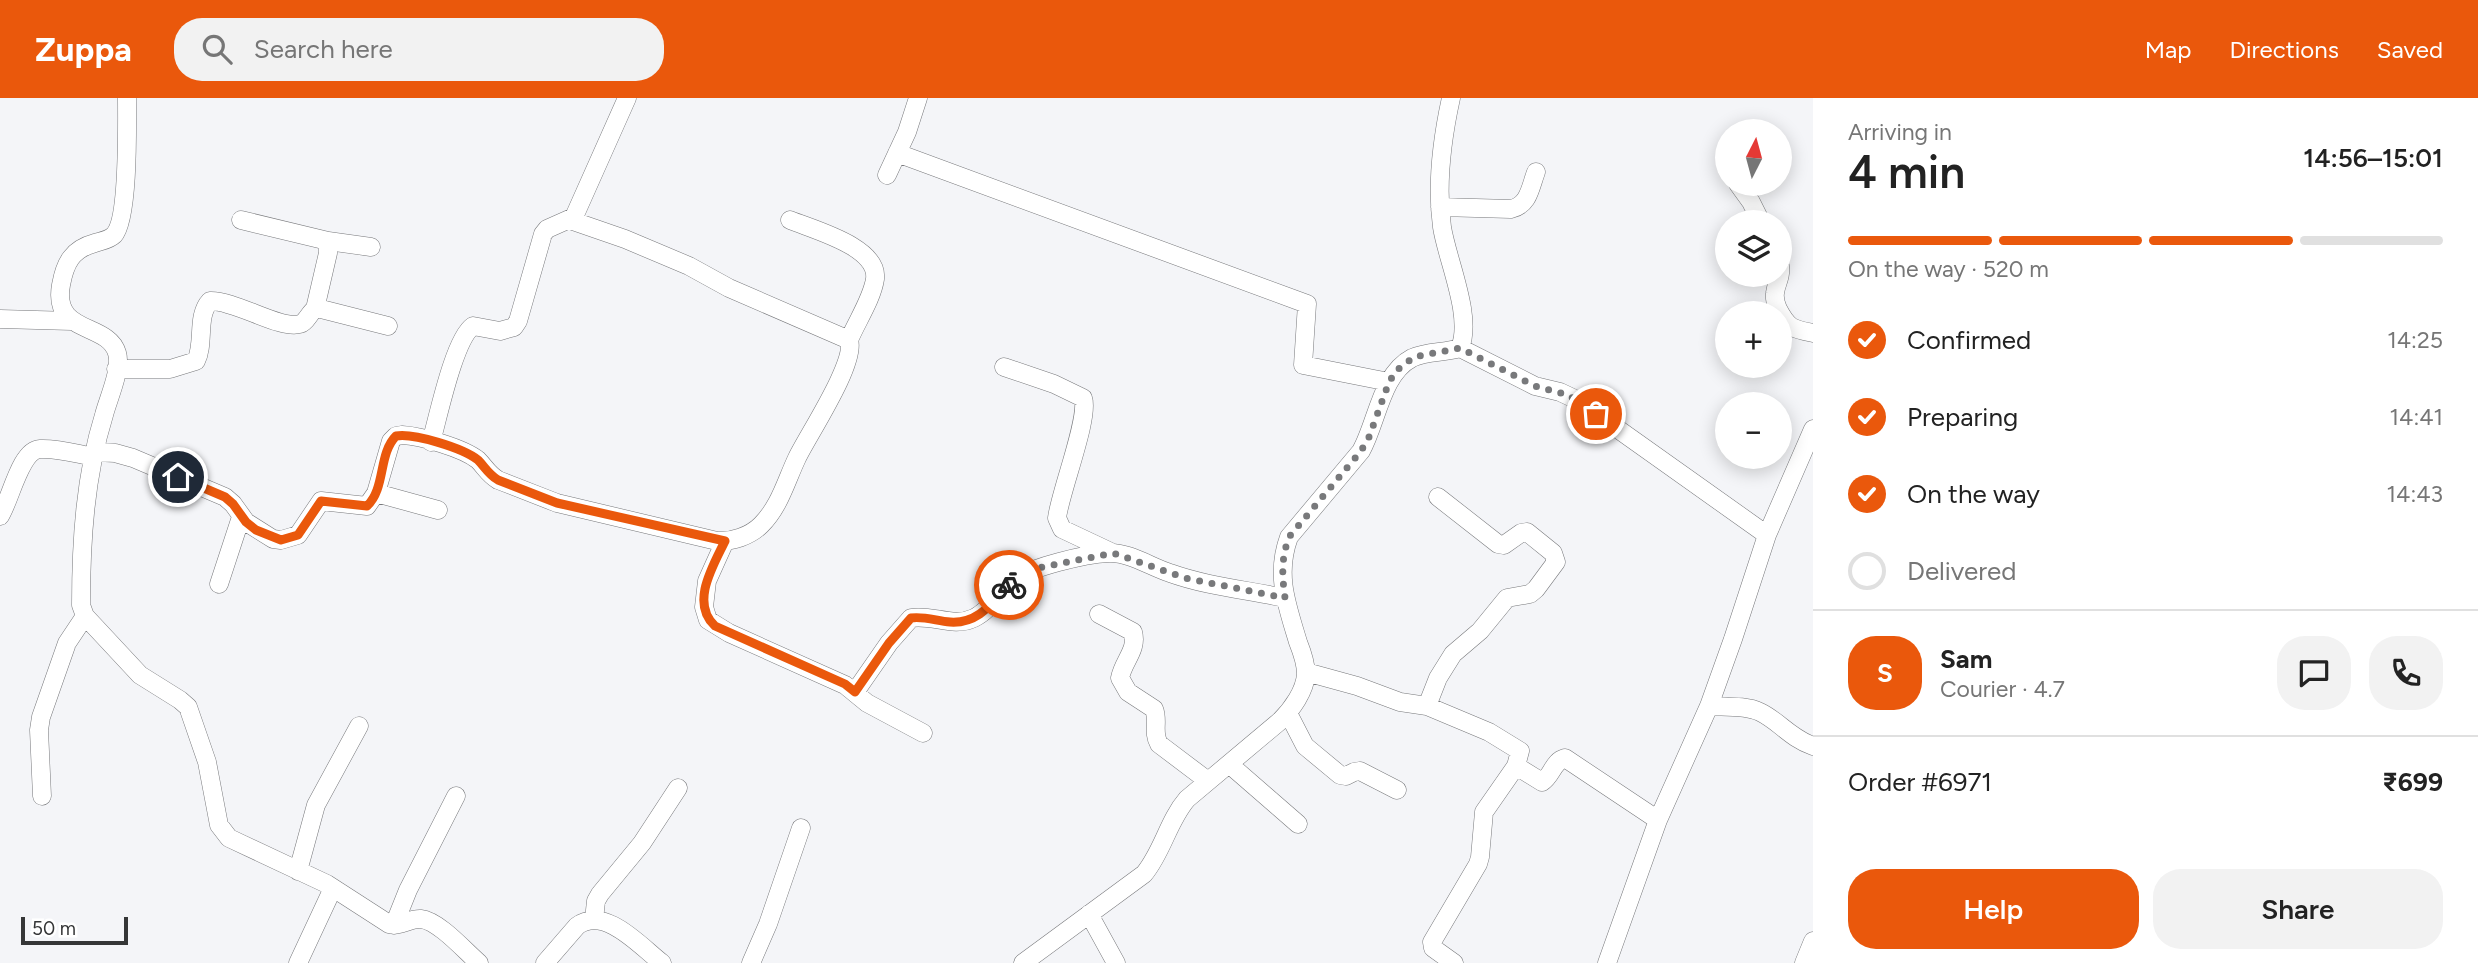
<!DOCTYPE html>
<html lang="en">
<head>
<meta charset="utf-8">
<style>
	:root { --surface:#fff; --page:#f2f2f2; --text:#222; --muted:#767676; --line:#e0e0e0; --accent:#ea580c }
	body { margin:0; font-family:Figtree,sans-serif; background:var(--page); color:var(--text); height:100vh; display:flex; flex-direction:column; font-size:26px; white-space:nowrap }
	* { box-sizing:border-box; margin:0 }
	p { font-size:23px; color:var(--muted) }
	.icon { flex:none; width:38px; height:38px; fill:none; stroke:currentColor; stroke-width:2; stroke-linecap:round; stroke-linejoin:round }
	.map { position:relative; flex:1; overflow:hidden }
	.side { display:flex; flex-direction:column; background:var(--surface); width:665px }
	.side>* { flex:none }
	.needle { width:46px; rotate:6deg }
	.controls { position:absolute; left:1715px; top:21px; display:grid; gap:14px }
	.controls a { display:grid; place-items:center; width:77px; height:77px; border-radius:50%; background:var(--surface); box-shadow:0 4px 18px #0003; font-size:35px }
	.scale { position:absolute; left:21px; bottom:18px; width:107px; box-sizing:border-box; padding-left:7px; border:4px solid #353637; border-top:0; font-size:19px; line-height:24px; white-space:nowrap; color:#353637; -webkit-text-stroke:5px #fff; paint-order:stroke }
	.pin { position:absolute; display:grid; place-items:center; width:60px; height:60px; color:#fff; margin:-30px; border:4px solid #fff; border-radius:50%; box-shadow:0 2px 7px #0007 }
	.courier { position:absolute; display:grid; place-items:center; width:70px; height:70px; margin:-35px; border:5px solid #ea580c; border-radius:50%; background:#fff; color:#222; box-shadow:0 2px 9px #0007 }
	.summary em { font-style:normal; font-weight:600 }
	.summary div { display:flex; flex-direction:column-reverse }
	.summary { display:flex; align-items:center; justify-content:space-between; height:119px; padding:0 35px }
	h1 { font-size:46px; font-weight:600; line-height:52px }
	.bar { display:grid; grid-template-columns:repeat(4,1fr); gap:10px 7px; align-content:center; height:84px; padding:0 35px }
	.bar i { height:9px; border-radius:5px; background:var(--line) }
	.bar .current { background:var(--accent) }
	.bar p { grid-column:span 4 }
	.line { display:flex; align-items:center; gap:18px; padding:0 35px; border-top:2px solid var(--line) }
	.line div { flex:1 }
	.round { display:grid; place-items:center; flex:none; width:74px; height:74px; border-radius:28px; background:var(--page) }
	ol { padding:0 35px; list-style:none }
	li { display:flex; align-items:center; gap:21px; height:77px }
	li p { margin-inline-start:auto }
	li .icon { padding:7px; border-radius:50%; background:var(--accent); color:#fff; stroke-width:4 }
	li:last-child { color:var(--muted) }
	li i { width:38px; height:38px; border:4px solid var(--line); border-radius:50% }
	.cta { display:flex; gap:14px; margin-top:auto; padding:14px 35px }
	.cta a { flex:1; height:80px; border-radius:28px; background:var(--accent); color:#fff; font-size:28px; font-weight:600; line-height:80px; text-align:center }
	.cta a+a { background:var(--page); color:var(--text) }
	header { display:flex; align-items:center; gap:42px; box-sizing:border-box; height:98px; padding:0 35px; background:var(--accent); color:#fff }
	header strong { font-size:33px }
	nav { display:flex; gap:38px; margin-inline-start:auto; font-size:24px }
	.search { width:490px; height:63px; background:var(--page); display:flex; align-items:center; gap:18px; box-sizing:border-box; padding:0 24px; border-radius:28px; color:var(--muted); font-size:26px }
	main { display:flex; flex:1; min-height:0 }
	.map>svg:first-child { display:block }
</style>
</head>
<body>
<header>
<strong>Zuppa</strong>
<div class="search"><svg class="icon" aria-label="search" viewBox="0 0 24 24"><circle cx="10" cy="10" r="6"/><path d="M15 15l6 6"/></svg>Search here</div>
<nav><a>Map</a><a>Directions</a><a>Saved</a></nav>
</header>
<main>
<div class="map">
<svg width="1813" height="865" viewBox="0 0 1813 865">
	<rect width="100%" height="100%" fill="#f4f5f8"/>
	<g fill="none" stroke-linecap="round" stroke-linejoin="round">
		<defs>
			<path id="minor" d="M127,0C127,25 129,121 114,137C109,142 101,143 95,145C72,151 65,165 61,187C52,237 108,224 117,255C122,271 108,301 104,317C85,378 81,443 81,507L85,518L140,577L180,602L188,609L207,664L219,727L229,740L327,786L389,826C401,829 410,820 421,821C439,823 465,853 479,865
				M897,55L1307,206L1303,267L1389,284
				M887,77L907,34L918,0
				M1738,86L1751,104L1761,124
				M1440,109L1511,111C1529,107 1530,90 1536,74
				M241,122L328,143V155L315,211
				M790,122C814,132 879,149 875,181C872,201 857,223 849,242
				M328,143L371,149
				M1780,168C1782,179 1776,185 1775,195C1774,202 1776,206 1778,211C1788,230 1792,231 1813,235
				M0,221L72,223
				M1460,250L1535,288L1560,294L1577,302L1767,437
				M1004,269L1054,286L1083,300C1090,319 1060,394 1057,420L1062,431L1113,455
				M116,271H170L196,263C205,245 196,218 210,203C235,202 280,232 300,226C307,224 309,215 315,211H321L388,228
				M431,344C438,320 454,241 473,228L500,233L514,229L518,223L543,136L547,131L574,119L627,0
				M96,354L115,355L133,360L225,399L233,406L246,424L273,441L281,442L298,437L321,403L367,408L376,395L391,343L396,338L402,337C421,338 463,350 478,362C485,369 488,376 498,382L557,405L717,443C732,444 750,438 761,427C780,408 786,383 797,360C808,337 857,264 849,242L729,190L689,168L625,141L570,122
				M376,395L438,412
				M0,418C11,401 20,352 40,351C58,350 77,356 94,359
				M725,443L707,483L704,509L708,522L729,535L845,587L867,605L923,635
				M219,486L241,419
				M1099,516L1133,534C1138,552 1123,563 1120,580L1128,594L1154,611C1159,623 1152,634 1159,646L1208,683
				M1306,574L1357,588L1400,604L1427,608L1489,634L1520,653L1516,668L1484,714L1480,759L1478,766L1432,844L1433,850L1454,865
				M855,594L889,545L911,520C932,516 953,530 974,520C989,513 1000,495 1013,483C1029,469 1086,456 1109,455C1129,454 1151,469 1170,475C1206,488 1247,492 1285,500
				M1427,608L1438,580L1453,556L1480,533L1507,500L1530,496L1536,491L1556,464L1553,455L1527,434L1521,435L1504,447L1498,446L1438,399
				M1709,608C1724,609 1746,607 1760,614C1779,623 1790,640 1813,648
				M1288,615L1305,648L1340,677L1346,678L1354,674L1360,673L1397,692
				M1229,666L1298,726
				M1516,668L1542,684C1552,678 1553,663 1565,660L1658,722
				M42,698L39,632L41,619L67,545L85,518
				M298,773L316,707L359,628
				M1089,816L1116,865
				M594,822L596,803L600,796L642,745L678,690
				M394,827L408,792L456,698
				M298,865L333,790
				M545,865L577,828C605,807 641,849 662,865
				M751,865L768,826L801,730
				M1023,865L1144,776C1163,753 1168,723 1187,701L1280,623C1292,611 1305,593 1306,576C1306,565 1302,554 1298,544C1287,507 1275,477 1289,439L1361,353C1377,325 1381,276 1412,260C1427,253 1445,255 1460,250C1473,218 1447,162 1442,129C1436,86 1442,41 1451,0
				M1607,865L1658,722L1709,608L1733,541L1767,437L1813,331
				M1804,865L1813,843"/>
		</defs>
		<!-- minor casing -->
		<use href="#minor" stroke="#77787b" stroke-width="19"/>
		<!-- minor -->
		<use href="#minor" stroke="#fff" stroke-width="18"/>
	</g>
	<g fill="none" stroke-linecap="round" stroke-linejoin="round">
		<!-- done -->
		<path stroke="#78797b" stroke-width="7" stroke-dasharray="0 12.6" d="M1009,487L1028,473L1043,469L1113,455L1185,480L1285,500C1282,477 1281,461 1289,439L1361,353L1369,339L1389,284L1397,272L1414,259L1460,250L1535,288L1568,297L1596,316"/>
		<!-- route -->
		<path stroke="#ea580c" stroke-width="9" d="M178,379L225,399L233,406L246,424L256,432L281,442L298,437L321,403L367,408C386,390 378,356 396,338C414,335 463,350 478,362C485,369 488,376 498,382L557,405L725,443C713,468 690,505 715,528L845,586L855,594L889,545L911,520C924,518 937,523 950,524C978,526 992,505 1009,487"/>
	</g>
</svg>
<div class="controls">
<a><svg class="needle" viewBox="-14 -14 28 28"><path d="M0-13l5 13h-10z" fill="#e53935"/><path d="M0 13l5-13h-10z" fill="#767676"/></svg></a>
<a><svg class="icon" aria-label="layers" viewBox="0 0 24 24"><path d="M12 4l9 5-9 5-9-5zM3 14l9 5 9-5"/></svg></a>
<a>+</a>
<a>−</a>
</div>
<div class="scale">50 m</div>
<div class="pin" style="left:1596px;top:316px;background:#ea580c"><svg class="icon" aria-label="bag" viewBox="0 0 24 24"><path d="M5 8h14l-1 12H6zM9 8a3 3 0 0 1 6 0"/></svg></div>
<div class="pin" style="left:178px;top:379px;background:#1f2937"><svg class="icon" aria-label="home" viewBox="0 0 24 24"><path d="M3 11l9-7 9 7M6 9v11h12V9"/></svg></div>
<div class="courier" style="left:1009px;top:487px"><svg class="icon" aria-label="bike" viewBox="0 0 24 24"><circle cx="6" cy="16" r="4"/><circle cx="18" cy="16" r="4"/><path d="M6 16l4-8h5l3 8M10 8l3 8H6M13 5h3"/></svg></div>
</div>
<section class="side">
<div class="summary"><div><h1>4 min</h1><p>Arriving in</p></div><em>14:56–15:01</em></div>
<div class="bar"><i class="current"></i><i class="current"></i><i class="current"></i><i></i><p>On the way · 520 m</p></div>
<ol>
<li><svg class="icon" aria-label="check" viewBox="0 0 24 24"><path d="M5 12l5 5 9-10"/></svg>Confirmed<p>14:25</p></li>
<li><svg class="icon" aria-label="check" viewBox="0 0 24 24"><path d="M5 12l5 5 9-10"/></svg>Preparing<p>14:41</p></li>
<li><svg class="icon" aria-label="check" viewBox="0 0 24 24"><path d="M5 12l5 5 9-10"/></svg>On the way<p>14:43</p></li>
<li><i></i>Delivered</li>
</ol>
<div class="line" style="height:126px"><b class="round" style="background:var(--accent);color:#fff">S</b><div><b>Sam</b><p>Courier · 4.7</p></div><a class="round"><svg class="icon" aria-label="chat" viewBox="0 0 24 24"><path d="M4 5h16v11H9l-5 4z"/></svg></a><a class="round"><svg class="icon" aria-label="phone" viewBox="0 0 24 24"><path d="M5 4h4l2 5-3 2q2 4 5 5l2-3 5 2v4C11 20 4 13 5 4z"/></svg></a></div>
<div class="line" style="height:91px"><div>Order #6971</div><b>₹699</b></div>
<div class="cta"><a>Help</a><a>Share</a></div>
</section>
</main>
</body>
</html>
